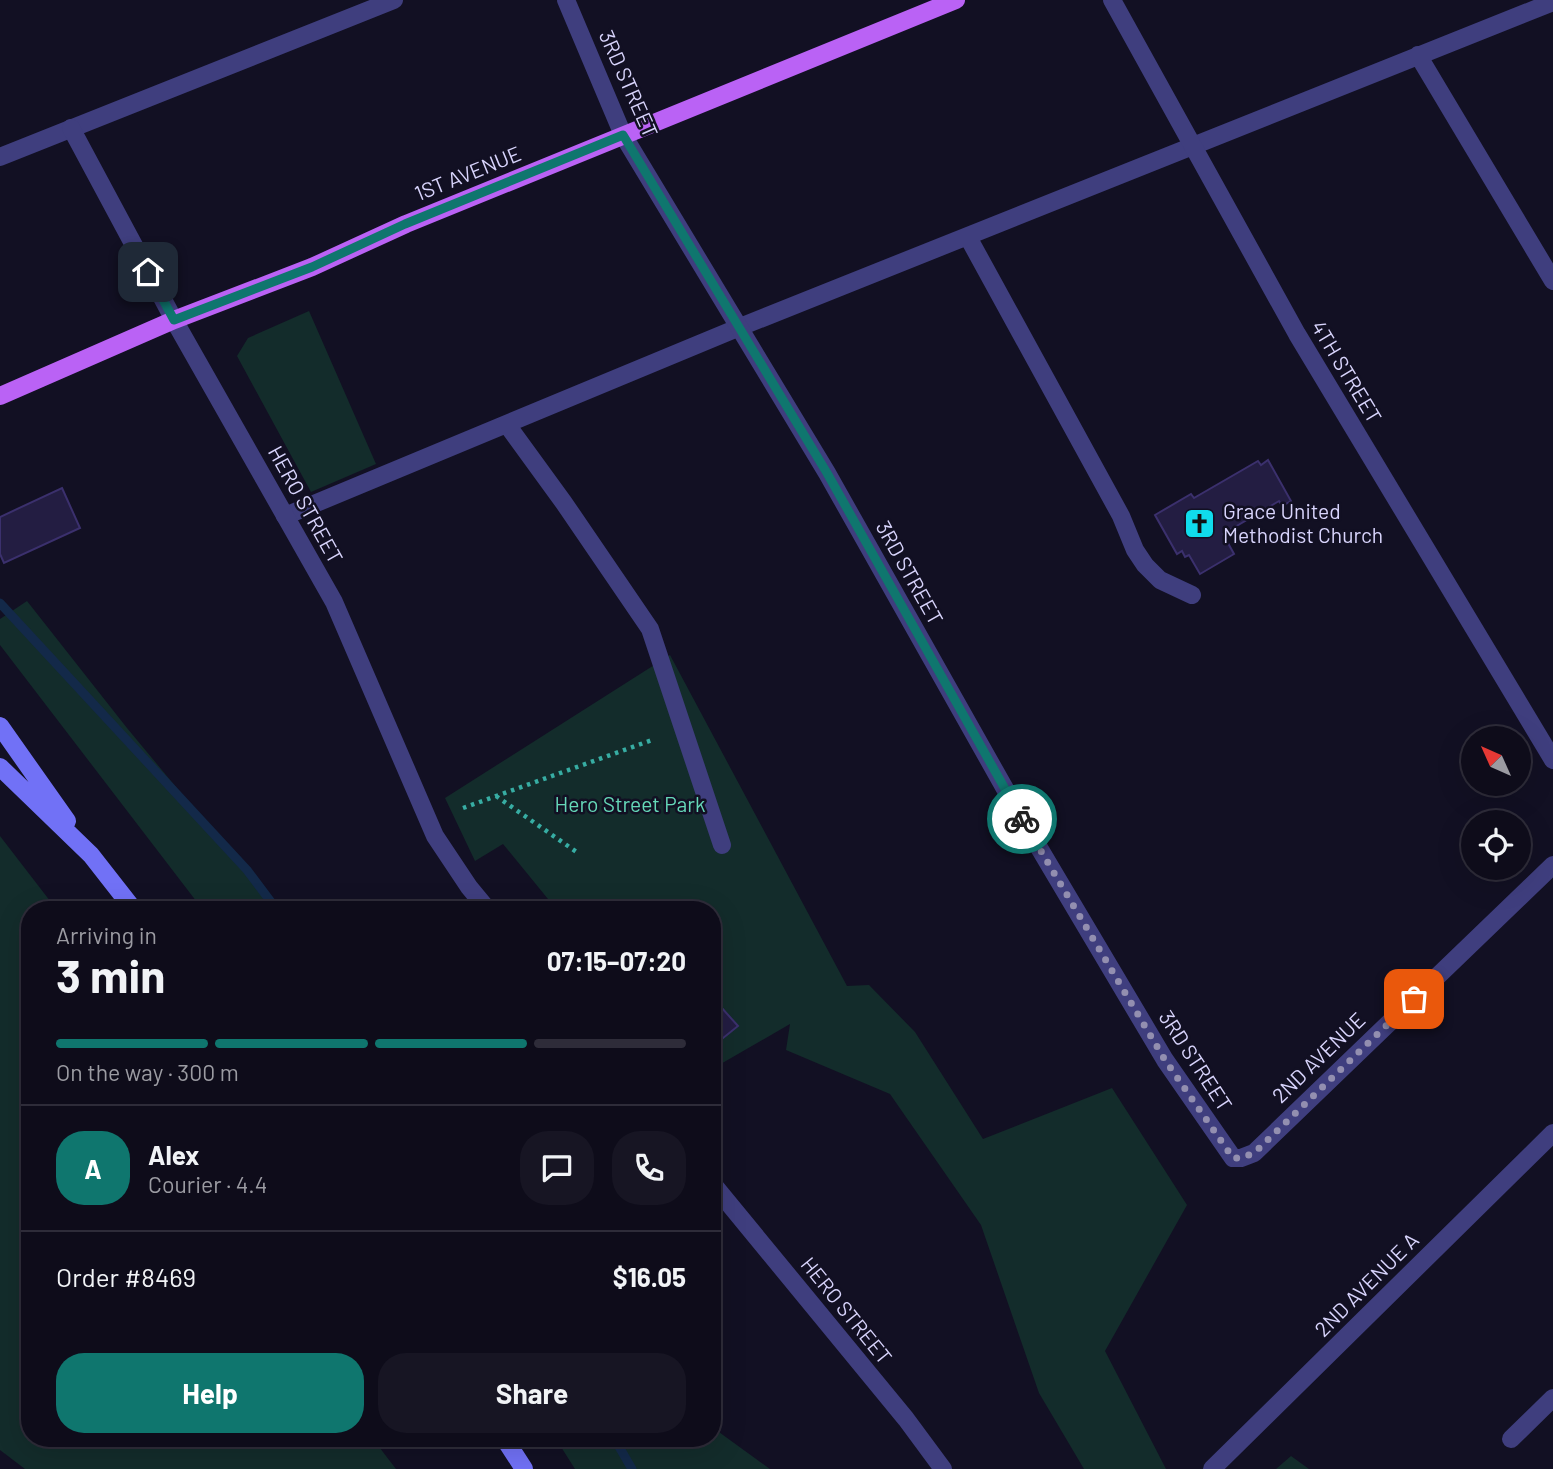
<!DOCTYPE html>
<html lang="en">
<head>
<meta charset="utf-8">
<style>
	:root { --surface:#0e0c1a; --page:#171523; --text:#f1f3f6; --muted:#9b9ba2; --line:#2e2c39; --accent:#0f766e }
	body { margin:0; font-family:Barlow,sans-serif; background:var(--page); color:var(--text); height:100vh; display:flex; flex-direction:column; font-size:26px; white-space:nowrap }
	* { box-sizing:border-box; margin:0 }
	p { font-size:23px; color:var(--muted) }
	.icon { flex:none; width:38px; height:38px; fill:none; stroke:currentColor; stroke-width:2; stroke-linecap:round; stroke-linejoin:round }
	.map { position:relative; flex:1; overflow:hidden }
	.drawer { position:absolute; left:21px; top:901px; width:700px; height:546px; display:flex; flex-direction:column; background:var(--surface); border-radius:28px; box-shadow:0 7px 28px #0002,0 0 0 2px var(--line) }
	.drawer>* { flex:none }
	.needle { width:46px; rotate:315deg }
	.controls { position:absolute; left:1461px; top:726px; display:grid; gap:14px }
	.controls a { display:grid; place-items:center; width:70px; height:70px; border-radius:50%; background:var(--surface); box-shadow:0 7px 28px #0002,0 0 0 2px var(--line); font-size:35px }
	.pin { position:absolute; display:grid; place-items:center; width:60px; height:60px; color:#fff; margin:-30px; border-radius:14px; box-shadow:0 4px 10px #0006 }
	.courier { position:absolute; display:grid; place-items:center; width:70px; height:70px; margin:-35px; border:5px solid #0f766e; border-radius:50%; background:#fff; color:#222; box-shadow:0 2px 9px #0007 }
	.overview em { font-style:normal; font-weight:700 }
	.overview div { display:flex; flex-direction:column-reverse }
	.overview { display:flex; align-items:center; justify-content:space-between; height:119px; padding:0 35px }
	h1 { font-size:46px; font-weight:700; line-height:52px }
	.bar { display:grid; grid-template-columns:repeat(4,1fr); gap:10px 7px; align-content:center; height:84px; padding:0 35px }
	.bar i { height:9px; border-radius:5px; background:var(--line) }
	.bar .selected { background:var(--accent) }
	.bar p { grid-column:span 4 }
	.line { display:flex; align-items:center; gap:18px; padding:0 35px; border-top:2px solid var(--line) }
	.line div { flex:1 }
	.round { display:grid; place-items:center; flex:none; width:74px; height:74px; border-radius:28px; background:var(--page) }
	.primary-button { display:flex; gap:14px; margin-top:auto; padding:14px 35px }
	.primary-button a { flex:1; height:80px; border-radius:28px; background:var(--accent); color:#fff; font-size:28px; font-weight:700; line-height:80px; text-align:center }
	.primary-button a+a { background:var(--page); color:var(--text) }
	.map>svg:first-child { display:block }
</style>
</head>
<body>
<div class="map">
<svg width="1553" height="1469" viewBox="0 0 1553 1469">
	<rect width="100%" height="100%" fill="#121023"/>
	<!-- green -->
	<path fill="#132c2b" d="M309,311L376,464L311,492L237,356L248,338Z
		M27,601L127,728L278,910H203L0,645V619Z
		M670,655L847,986L869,985L915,1032L983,1139L1112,1088L1187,1205L1105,1351L1166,1469H1084L1039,1393L981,1225L890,1094L786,1050L790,1024L712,1069V910H557L503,844L475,861L445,798Z
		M0,836L57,910H30V1438L373,1439L396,1469H25L0,1450Z
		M712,1427L770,1469H575L556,1439L712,1438Z
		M1291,1456L1309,1469H1276Z"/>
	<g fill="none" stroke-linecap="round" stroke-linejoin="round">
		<!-- stream -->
		<path stroke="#132949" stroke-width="9" d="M0,603L247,870L277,910
			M614,1438L632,1469"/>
	</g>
	<!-- building -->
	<path fill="#231d42" stroke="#3b306d" stroke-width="2" d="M1268,460L1291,501L1282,506L1279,501L1223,534L1234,554L1200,574L1189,555L1185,557L1182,551L1177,554L1155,515L1191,494L1194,498L1258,461L1261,465Z
		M62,488L80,528L4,563L0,554V517Z
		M712,997L738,1026L712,1047Z"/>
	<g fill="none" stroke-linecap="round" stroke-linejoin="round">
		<!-- path -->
		<path stroke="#37ada3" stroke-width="4.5" stroke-dasharray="3.5 5" stroke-linecap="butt" d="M496,796L578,853
			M463,808L652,740"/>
		<!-- service -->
		<path stroke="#3f3e7e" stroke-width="18" d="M1418,55L1553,281
			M0,157L394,0
			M968,237L1121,516L1135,550L1145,565L1160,580L1192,595
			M508,426L564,503L650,629L722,845
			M285,516L740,327L1553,2"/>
		<!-- minor -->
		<path stroke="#3f3e7e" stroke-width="18" d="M566,0L623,135L827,473L1022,819L1165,1060L1233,1158H1241L1254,1153L1553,865
			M1112,0L1297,334L1553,760
			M71,128L174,320L334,602L435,836L469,887L488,910
			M712,1183L906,1419L943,1469
			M1511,1439L1553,1398
			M1212,1469L1553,1133"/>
		<!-- secondary -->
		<path stroke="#7171f6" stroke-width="18" d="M0,726L67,821
			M0,767L91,855L134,910
			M504,1438L524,1469"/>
		<!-- primary -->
		<path stroke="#ba62f5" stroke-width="18" d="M0,396L174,320L312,267L406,224L956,0"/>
	</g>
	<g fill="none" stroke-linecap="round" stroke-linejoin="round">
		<!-- done -->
		<path stroke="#938fb0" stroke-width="7" stroke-dasharray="0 12.6" d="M1022,819L1165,1060L1233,1158H1241L1254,1153L1414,999"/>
		<!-- route -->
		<path stroke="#0f766e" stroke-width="9" d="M148,272L174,320L312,267L405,224L623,135L827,473L1022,819"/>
	</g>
	<!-- icons -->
	<defs>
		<symbol id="church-square" viewBox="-11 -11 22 22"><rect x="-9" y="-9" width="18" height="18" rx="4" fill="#10dcec" stroke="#121023"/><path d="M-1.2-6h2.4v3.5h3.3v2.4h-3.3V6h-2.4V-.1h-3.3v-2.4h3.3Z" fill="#111"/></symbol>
	</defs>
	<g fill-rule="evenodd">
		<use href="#church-square" x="1182" y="506" width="35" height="35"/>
	</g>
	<g text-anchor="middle" stroke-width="5" stroke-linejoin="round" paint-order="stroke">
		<!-- street labels -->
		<g font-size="21" fill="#d8d4fc" stroke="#121023">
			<text transform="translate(628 84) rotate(66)" y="7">3RD STREET</text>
			<text transform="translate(468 174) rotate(-22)" y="7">1ST AVENUE</text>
			<text transform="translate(1346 372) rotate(59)" y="7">4TH STREET</text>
			<text transform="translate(305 505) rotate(61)" y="7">HERO STREET</text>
			<text transform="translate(909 573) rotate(61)" y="7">3RD STREET</text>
			<text transform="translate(1319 1058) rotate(-44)" y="7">2ND AVENUE</text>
			<text transform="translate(1195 1061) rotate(57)" y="7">3RD STREET</text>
			<text transform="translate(1367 1285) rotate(-45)" y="7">2ND AVENUE A</text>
			<text transform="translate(846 1311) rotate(51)" y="7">HERO STREET</text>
		</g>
		<!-- poi labels -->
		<g font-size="21" fill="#d8d4fc" stroke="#121023" text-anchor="start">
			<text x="1223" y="519">Grace United<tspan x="1223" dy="24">Methodist Church</tspan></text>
		</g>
		<!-- park labels -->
		<g font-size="21" fill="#65d7b8" stroke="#121023">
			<text x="630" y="812">Hero Street Park</text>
		</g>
	</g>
</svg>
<div class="controls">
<a><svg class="needle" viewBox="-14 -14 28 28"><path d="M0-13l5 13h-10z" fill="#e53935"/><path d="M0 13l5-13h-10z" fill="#9b9ba2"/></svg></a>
<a><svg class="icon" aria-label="locate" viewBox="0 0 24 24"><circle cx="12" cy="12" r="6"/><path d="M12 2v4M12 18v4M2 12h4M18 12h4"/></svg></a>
</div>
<div class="pin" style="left:1414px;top:999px;background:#ea580c"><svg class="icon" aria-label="bag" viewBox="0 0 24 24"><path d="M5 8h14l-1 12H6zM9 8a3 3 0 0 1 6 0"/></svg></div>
<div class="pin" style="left:148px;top:272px;background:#1f2937"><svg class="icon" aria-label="home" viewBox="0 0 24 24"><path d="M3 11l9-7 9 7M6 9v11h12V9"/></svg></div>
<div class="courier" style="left:1022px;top:819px"><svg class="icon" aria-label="bike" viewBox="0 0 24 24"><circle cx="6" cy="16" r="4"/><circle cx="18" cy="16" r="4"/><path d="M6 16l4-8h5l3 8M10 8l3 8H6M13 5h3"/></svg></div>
<section class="drawer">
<div class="overview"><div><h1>3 min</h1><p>Arriving in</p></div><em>07:15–07:20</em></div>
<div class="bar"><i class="selected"></i><i class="selected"></i><i class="selected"></i><i></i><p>On the way · 300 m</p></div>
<div class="line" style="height:126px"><b class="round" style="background:var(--accent);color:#fff">A</b><div><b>Alex</b><p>Courier · 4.4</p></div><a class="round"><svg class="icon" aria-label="chat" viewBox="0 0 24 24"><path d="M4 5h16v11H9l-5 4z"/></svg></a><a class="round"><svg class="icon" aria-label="phone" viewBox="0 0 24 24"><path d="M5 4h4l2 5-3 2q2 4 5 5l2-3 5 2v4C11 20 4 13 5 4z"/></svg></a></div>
<div class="line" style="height:91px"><div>Order #8469</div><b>$16.05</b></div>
<div class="primary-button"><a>Help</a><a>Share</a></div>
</section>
</div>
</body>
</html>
